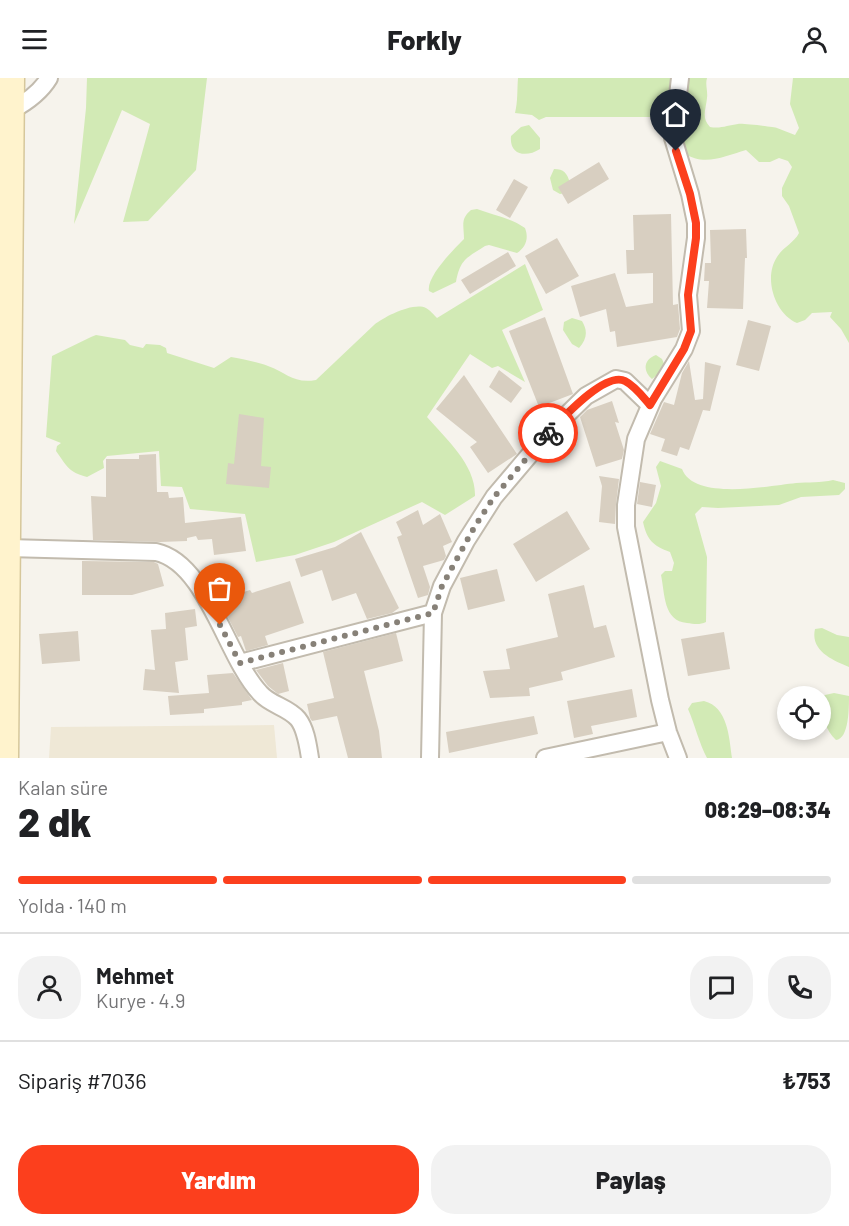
<!DOCTYPE html>
<html lang="tr">
<head>
<meta charset="utf-8">
<style>
	:root { --surface:#fff; --page:#f2f2f2; --text:#202124; --muted:#757577; --line:#e0e0e0; --accent:#fc3f1d }
	body { margin:0; font-family:Barlow,sans-serif; background:var(--page); color:var(--text); height:100vh; display:flex; flex-direction:column; font-size:22px; white-space:nowrap }
	* { box-sizing:border-box; margin:0 }
	p { font-size:20px; color:var(--muted) }
	.icon { flex:none; width:33px; height:33px; fill:none; stroke:currentColor; stroke-width:2; stroke-linecap:round; stroke-linejoin:round }
	.map { position:relative; height:680px; overflow:hidden }
	.drawer { display:flex; flex-direction:column; background:var(--surface); flex:1 }
	.drawer>* { flex:none }
	.fabs { position:absolute; left:777px; top:608px; display:grid; gap:12px }
	.fabs a { display:grid; place-items:center; width:54px; height:54px; border-radius:50%; background:var(--surface); box-shadow:0 3px 9px #0003; font-size:30px }
	.pin { position:absolute; display:grid; place-items:center; width:51px; height:51px; color:#fff; margin:-62px -26px; border-radius:50% 50% 50% 0; rotate:-45deg; box-shadow:0 0 6px #0007 }
	.pin .icon { rotate:45deg }
	.courier { position:absolute; display:grid; place-items:center; width:60px; height:60px; margin:-30px; border:4px solid #fc3f1d; border-radius:50%; background:#fff; color:#222; box-shadow:0 2px 8px #0007 }
	.summary em { font-style:normal; font-weight:800 }
	.summary div { display:flex; flex-direction:column-reverse }
	.summary { display:flex; align-items:center; justify-content:space-between; height:102px; padding:0 18px }
	h1 { font-size:39px; font-weight:800; line-height:45px }
	.bar { display:grid; grid-template-columns:repeat(4,1fr); gap:9px 6px; align-content:center; height:72px; padding:0 18px }
	.bar i { height:8px; border-radius:4px; background:var(--line) }
	.bar .active { background:var(--accent) }
	.bar p { grid-column:span 4 }
	.line { display:flex; align-items:center; gap:15px; padding:0 18px; border-top:2px solid var(--line) }
	.line div { flex:1 }
	.round { display:grid; place-items:center; flex:none; width:63px; height:63px; border-radius:24px; background:var(--page) }
	.cta { display:flex; gap:12px; margin-top:auto; padding:12px 18px }
	.cta a { flex:1; height:69px; border-radius:24px; background:var(--accent); color:#fff; font-size:24px; font-weight:800; line-height:69px; text-align:center }
	.cta a+a { background:var(--page); color:var(--text) }
	header { display:flex; justify-content:space-between; align-items:center; height:78px; padding:0 18px; background:var(--surface); font-size:27px; font-weight:800 }
	.map>svg:first-child { display:block }
</style>
</head>
<body>
<header><svg class="icon" aria-label="menu" viewBox="0 0 24 24"><path d="M4 6h16M4 12h16M4 18h16"/></svg>Forkly<svg class="icon" aria-label="person" viewBox="0 0 24 24"><circle cx="12" cy="8" r="4"/><path d="M4 21q1-7 8-7t8 7"/></svg></header>
<div class="map">
<svg width="849" height="680" viewBox="0 0 849 680">
	<rect width="100%" height="100%" fill="#f6f3ec"/>
	<!-- education -->
	<path fill="#efe8d6" d="M274,647L277,680H49L51,649Z"/>
	<!-- green -->
	<path fill="#d2eab5" d="M87,0H207L196,92L148,143L123,144L150,46L122,32L74,146L86,30Z
		M518,0H673L667,39H546L539,42L532,37L515,35C518,23 517,12 518,0Z
		M683,0H707C705,7 708,13 707,20C706,31 701,40 710,49C721,51 728,47 738,46C741,45 775,49 777,50C783,52 789,55 795,57L799,50L790,26L793,0H849V265L841,251L830,239L832,234L812,235L805,242L797,245C775,236 763,200 777,179C783,169 794,165 799,155L789,128L782,118V110L792,89L788,83L779,80L770,84H759L746,72C725,78 704,89 684,75L681,63Z
		M529,47L540,60V71C526,80 509,77 511,58L521,49Z
		M554,91C564,91 567,95 570,105L565,115L560,116L553,112L550,100Z
		M477,131C493,137 511,140 525,150C529,160 526,169 517,175L489,167L485,168C466,180 460,182 456,204L433,215L429,213C426,199 454,171 464,161C464,148 460,141 471,132Z
		M525,186L543,232L502,252L525,304L498,288L492,290L470,276L427,339C446,361 476,387 475,418L445,437L422,424L334,464L295,477L256,484L245,436L190,431L182,409L161,408L159,373L107,378L103,383L104,390L87,399C68,394 67,388 56,373L57,368L61,365L46,359L52,278L91,259L96,257L125,262L130,267L143,270L146,266L160,267L166,270L167,275L214,290L231,279C242,281 258,284 268,288C287,295 294,306 316,302L374,247C384,239 413,224 426,230C430,232 434,237 437,240Z
		M572,240L582,243C588,253 587,261 579,270L572,266L563,252L564,244Z
		M656,277L662,281L665,288L662,293L652,301C642,293 644,281 656,277Z
		M660,383L682,391C694,423 768,408 796,405C808,404 821,405 833,402L845,405V411L839,417L801,419L779,427L718,430L702,429L695,436L707,479L706,544C700,547 694,546 687,545C663,543 665,516 661,497L665,493H672L674,485L670,474C653,468 647,462 643,444L656,425L661,408L656,389Z
		M822,550L837,557L849,559V589C833,582 810,573 815,551Z
		M834,615L849,618C849,630 849,661 836,662C825,652 820,634 821,620L825,617Z
		M704,623C728,629 729,659 732,680H707C699,665 695,647 688,631L692,625Z"/>
	<!-- building -->
	<path fill="#d8cfc1" d="M599,84L609,101L568,126L558,109Z
		M514,101L528,109L510,140L496,132Z
		M671,136L673,227L678,226L680,251L677,259L617,269L615,253L610,254L606,231L580,239L571,208L615,195L626,229L653,225V195L627,196L626,172H634L633,137Z
		M746,151L747,180H745L743,231L707,230L709,203H704L705,185H711L710,152Z
		M557,160L579,198L546,216L525,178Z
		M508,174L516,188L470,216L461,202Z
		M545,239L573,316L539,329L509,253Z
		M748,242L771,248L759,293L736,287Z
		M689,283L695,322L703,321L705,284L721,288L710,333L703,332L689,372L680,369L677,378L661,373L665,361L650,356L664,324L674,327L682,295Z
		M499,292L522,310L511,325L489,309Z
		M464,297L517,376L488,395L470,369L477,364L436,331Z
		M612,323L619,345L615,344L624,372L622,381L596,389L580,339L587,332Z
		M239,336L264,340L261,388L271,389L269,410L226,406L228,385L234,386Z
		M156,376L157,414H168L169,420L183,419L185,445L241,439L246,473L214,477L212,461L198,462L196,458L187,460V463L160,464L93,462L91,418L106,419V381H139V377Z
		M599,398L619,401L616,426L615,446L599,444L602,408Z
		M640,404L656,407L652,429L637,426Z
		M418,432L423,447L440,436L452,464L443,468L446,478L444,482L423,488L430,509L428,517L418,520L397,459L402,457L396,444Z
		M567,433L590,471L536,504L513,466Z
		M361,454L399,530L392,535L367,541L356,515L332,523L322,492L301,499L295,481L335,469Z
		M82,483L154,484L158,486L164,508L132,517H82Z
		M497,491L505,523L468,532L460,500Z
		M290,503L304,545L265,558L268,567L246,573L241,558L238,559L219,522L250,512L252,515Z
		M584,507L594,550L606,547L615,579L561,594L563,602L529,610L530,618L490,620L483,593L510,591L506,571L558,559L548,516Z
		M195,531L197,548L185,550L188,582L175,584L179,615L143,612L145,591L155,592L151,552L166,551L165,535Z
		M78,553L80,583L42,586L39,556Z
		M724,554L730,591L688,598L681,561Z
		M396,555L403,583L364,593L379,653L382,680H348L337,638L312,643L310,640L307,626L334,620L323,574Z
		M283,585L289,613L278,616L268,608L256,592Z
		M233,595L252,622L242,624V627L204,631V635L170,637L168,618L209,615L207,597Z
		M632,611L637,639L591,648L593,656L574,660L567,623Z
		M534,638L538,656L449,675L446,654Z"/>
	<g fill="none" stroke-linecap="round" stroke-linejoin="round">
		<defs>
			<path id="minor" d="M12,32C27,24 40,15 49,0
				M8,470L156,474C207,485 226,579 260,615C270,627 288,629 298,641C306,651 308,668 310,680
				M240,585L433,535
				M430,680L433,535L442,508L466,463L494,419L549,354L586,318L616,301L625,303L650,327
				M545,680L668,654
				M678,680L668,654L660,622L626,449V427L636,361L653,321L684,271L691,253L688,217L696,160V145L690,116L673,60L680,0"/>
			<path id="secondary" d="M6,680L12,0"/>
		</defs>
		<!-- minor casing -->
		<use href="#minor" stroke="#c2bbae" stroke-width="20"/>
		<!-- secondary casing -->
		<use href="#secondary" stroke="#d6c79b" stroke-width="27"/>
		<!-- minor -->
		<use href="#minor" stroke="#fff" stroke-width="16"/>
		<!-- secondary -->
		<use href="#secondary" stroke="#fff3cd" stroke-width="24"/>
	</g>
	<g fill="none" stroke-linecap="round" stroke-linejoin="round">
		<!-- done -->
		<path stroke="#878178" stroke-width="6" stroke-dasharray="0 10.8" d="M220,547L240,585L433,535L442,508L475,448L494,419L548,355"/>
		<!-- route -->
		<path stroke="#fc3f1d" stroke-width="8" d="M548,355C562,341 605,293 625,303C635,308 643,319 650,327L684,271L691,253L688,217L696,160V145L690,116L676,73"/>
	</g>
</svg>
<div class="fabs">
<a><svg class="icon" aria-label="locate" viewBox="0 0 24 24"><circle cx="12" cy="12" r="6"/><path d="M12 2v4M12 18v4M2 12h4M18 12h4"/></svg></a>
</div>
<div class="pin" style="left:220px;top:547px;background:#ea580c"><svg class="icon" aria-label="bag" viewBox="0 0 24 24"><path d="M5 8h14l-1 12H6zM9 8a3 3 0 0 1 6 0"/></svg></div>
<div class="pin" style="left:676px;top:73px;background:#1f2937"><svg class="icon" aria-label="home" viewBox="0 0 24 24"><path d="M3 11l9-7 9 7M6 9v11h12V9"/></svg></div>
<div class="courier" style="left:548px;top:355px"><svg class="icon" aria-label="bike" viewBox="0 0 24 24"><circle cx="6" cy="16" r="4"/><circle cx="18" cy="16" r="4"/><path d="M6 16l4-8h5l3 8M10 8l3 8H6M13 5h3"/></svg></div>
</div>
<section class="drawer">
<div class="summary"><div><h1>2 dk</h1><p>Kalan süre</p></div><em>08:29–08:34</em></div>
<div class="bar"><i class="active"></i><i class="active"></i><i class="active"></i><i></i><p>Yolda · 140 m</p></div>
<div class="line" style="height:108px"><a class="round"><svg class="icon" aria-label="person" viewBox="0 0 24 24"><circle cx="12" cy="8" r="4"/><path d="M4 21q1-7 8-7t8 7"/></svg></a><div><b>Mehmet</b><p>Kurye · 4.9</p></div><a class="round"><svg class="icon" aria-label="chat" viewBox="0 0 24 24"><path d="M4 5h16v11H9l-5 4z"/></svg></a><a class="round"><svg class="icon" aria-label="phone" viewBox="0 0 24 24"><path d="M5 4h4l2 5-3 2q2 4 5 5l2-3 5 2v4C11 20 4 13 5 4z"/></svg></a></div>
<div class="line" style="height:78px"><div>Sipariş #7036</div><b>₺753</b></div>
<div class="cta"><a>Yardım</a><a>Paylaş</a></div>
</section>
</body>
</html>
